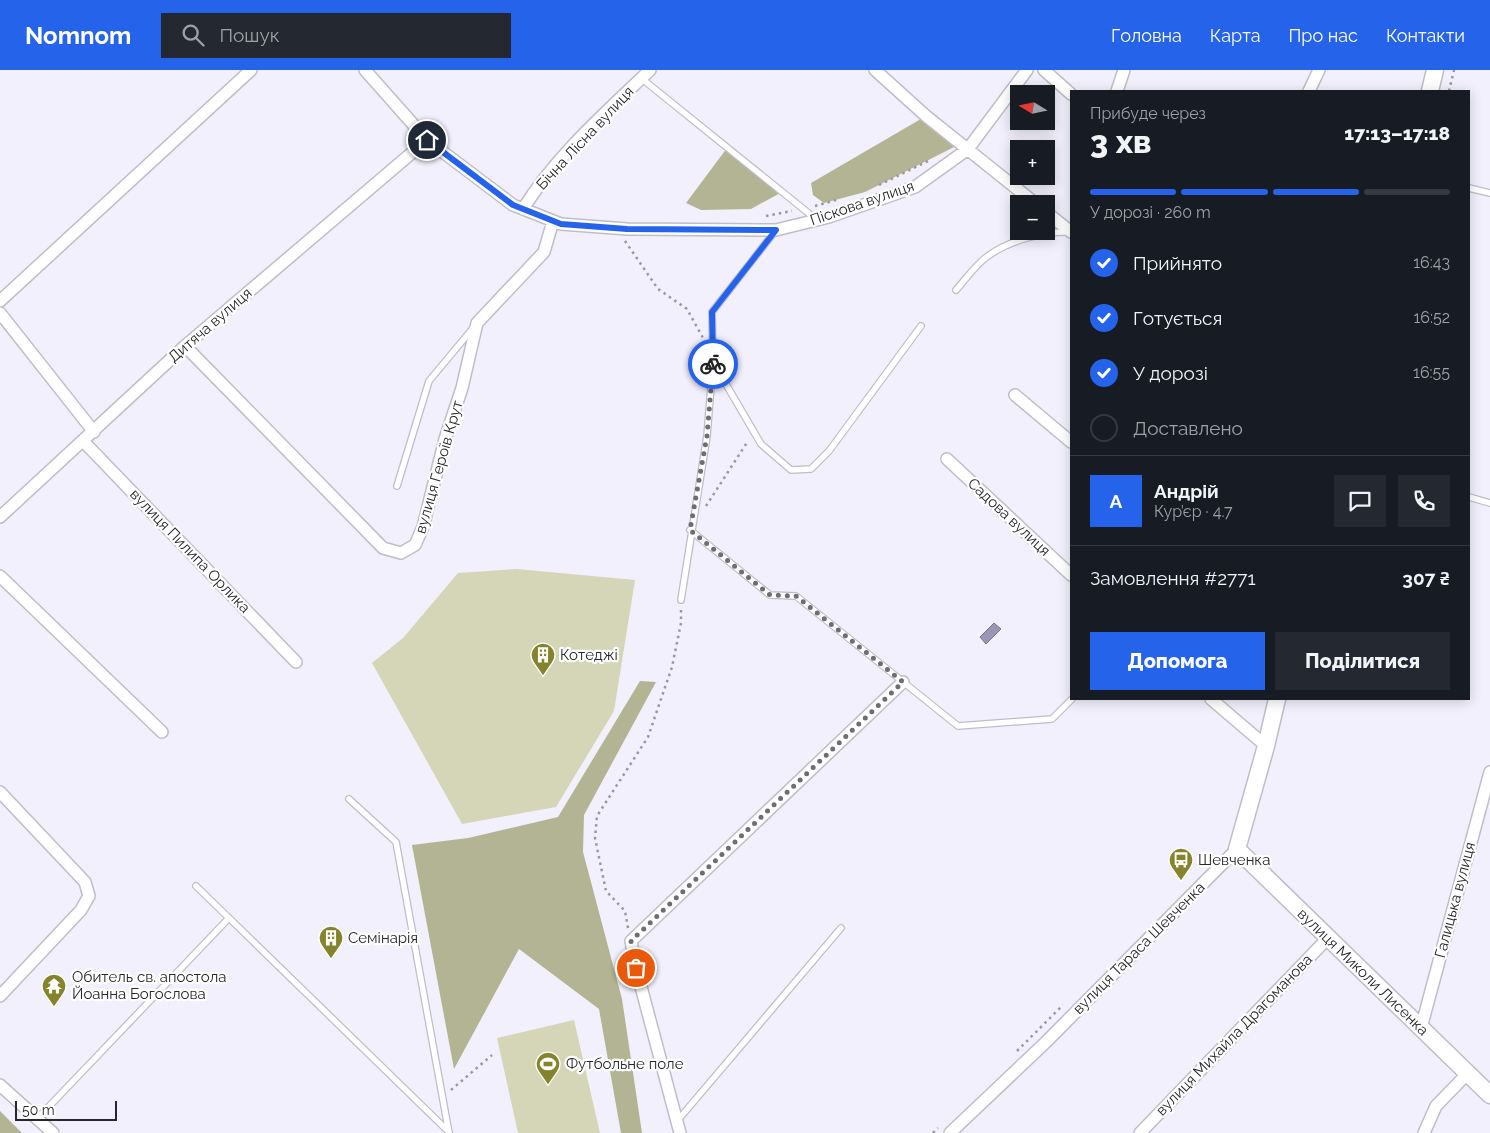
<!DOCTYPE html>
<html lang="uk">
<head>
<meta charset="utf-8">
<style>
	:root { --surface:#171b24; --page:#242831; --text:#f1f3f6; --muted:#9ea1a6; --line:#363941; --accent:#2563eb }
	body { margin:0; font-family:Raleway,sans-serif; background:var(--page); color:var(--text); height:100vh; display:flex; flex-direction:column; font-size:19px; white-space:nowrap }
	* { box-sizing:border-box; margin:0 }
	p { font-size:16px; color:var(--muted) }
	.icon { flex:none; width:28px; height:28px; fill:none; stroke:currentColor; stroke-width:2; stroke-linecap:round; stroke-linejoin:round }
	.map { position:relative; flex:1; overflow:hidden }
	.panel { position:absolute; left:1070px; top:20px; width:400px; height:610px; display:flex; flex-direction:column; background:var(--surface); border-radius:0px; box-shadow:0 2px 12px #0003 }
	.panel>* { flex:none }
	.needle { width:32px; rotate:280deg }
	.buttons { position:absolute; left:1010px; top:15px; display:grid; gap:10px }
	.buttons a { display:grid; place-items:center; width:45px; height:45px; border-radius:0px; background:var(--surface); box-shadow:0 2px 12px #0003; font-size:25px }
	.scale { position:absolute; left:15px; bottom:12px; width:102px; box-sizing:border-box; padding-left:5px; border:2px solid #27262a; border-top:0; font-size:14px; line-height:18px; white-space:nowrap; color:#27262a; -webkit-text-stroke:4px #fff; paint-order:stroke }
	.pin { position:absolute; display:grid; place-items:center; width:42px; height:42px; color:#fff; margin:-21px; border:2px solid #fff; border-radius:50%; box-shadow:0 1px 5px #0007 }
	.courier { position:absolute; display:grid; place-items:center; width:50px; height:50px; margin:-25px; border:4px solid #2563eb; border-radius:50%; background:#fff; color:#222; box-shadow:0 1px 6px #0007 }
	.head em { font-style:normal; font-weight:800 }
	.head div { display:flex; flex-direction:column-reverse }
	.head { display:flex; align-items:center; justify-content:space-between; height:85px; padding:0 20px }
	h1 { font-size:32px; font-weight:800; line-height:38px }
	.bar { display:grid; grid-template-columns:repeat(4,1fr); gap:8px 5px; align-content:center; height:60px; padding:0 20px }
	.bar i { height:6px; border-radius:4px; background:var(--line) }
	.bar .on { background:var(--accent) }
	.bar p { grid-column:span 4 }
	.line { display:flex; align-items:center; gap:12px; padding:0 20px; border-top:1px solid var(--line) }
	.line div { flex:1 }
	.round { display:grid; place-items:center; flex:none; width:52px; height:52px; border-radius:0px; background:var(--page) }
	ol { padding:0 20px; list-style:none }
	li { display:flex; align-items:center; gap:15px; height:55px }
	li p { margin-inline-start:auto }
	li .icon { padding:5px; border-radius:50%; background:var(--accent); color:#fff; stroke-width:4 }
	li:last-child { color:var(--muted) }
	li i { width:28px; height:28px; border:2px solid var(--line); border-radius:50% }
	.action { display:flex; gap:10px; margin-top:auto; padding:10px 20px }
	.action a { flex:1; height:58px; border-radius:0px; background:var(--accent); color:#fff; font-size:20px; font-weight:800; line-height:58px; text-align:center }
	.action a+a { background:var(--page); color:var(--text) }
	header { display:flex; align-items:center; gap:30px; box-sizing:border-box; height:70px; padding:0 25px; background:var(--accent); color:#fff }
	header strong { font-size:24px }
	nav { display:flex; gap:28px; margin-inline-start:auto; font-size:18px }
	.search { width:350px; height:45px; background:var(--page); display:flex; align-items:center; gap:12px; box-sizing:border-box; padding:0 18px; border-radius:0px; color:var(--muted); font-size:19px }
	.map>svg:first-child { display:block }
</style>
</head>
<body>
<header>
<strong>Nomnom</strong>
<div class="search"><svg class="icon" aria-label="search" viewBox="0 0 24 24"><circle cx="10" cy="10" r="6"/><path d="M15 15l6 6"/></svg>Пошук</div>
<nav><a>Головна</a><a>Карта</a><a>Про нас</a><a>Контакти</a></nav>
</header>
<div class="map">
<svg width="1490" height="1063" viewBox="0 0 1490 1063">
	<rect width="100%" height="100%" fill="#f2f0fc"/>
	<!-- green -->
	<path fill="#d5d6b8" d="M517,499L635,510L614,641L556,737L462,754L372,593L403,568L458,503Z
		M574,950L600,1063H518L497,968Z"/>
	<!-- forest -->
	<path fill="#b3b493" d="M926,46L960,74L865,122L824,133L813,125L811,113Z
		M727,78L782,122L751,139L701,140L686,133Z
		M640,611L656,612L584,745L583,782L622,929L642,1063H621L599,939L519,879L454,999L412,775L468,768L558,747Z
		M0,1041L22,1063H0Z"/>
	<!-- water -->
	<path fill="#9c96b5" stroke="#79748b" d="M994,553L1001,559L986,574L980,567Z"/>
	<g fill="none" stroke-linecap="round" stroke-linejoin="round">
		<defs>
			<path id="lane" d="M641,8L817,150
				M1469,118L1490,123
				M956,220C966,209 976,194 988,186C1008,171 1044,161 1069,162
				M713,292L761,374L791,400L811,399L829,381L921,256
				M397,416L429,311L474,257
				M1469,427L1490,433
				M690,460L770,525L796,526L958,656L1052,649L1072,629
				M681,530L707,366L713,292L712,242L776,160
				M349,729L396,772L449,1063
				M196,816L229,848
				M37,1049L229,848L449,1062
				M678,1050L841,858"/>
			<path id="street" d="M365,0L427,70L513,135L561,154L627,159L776,160L829,147L915,117L968,79L1027,0
				M875,0L926,46L1036,134
				M1044,0L1071,24
				M1117,21L1124,0
				M1309,21L1319,0
				M523,139C556,86 605,43 650,0
				M1046,142L1071,162
				M0,231L251,0
				M0,243L94,362
				M185,276L383,478L401,483L415,475L423,457L445,369L462,318L477,253L544,182L553,151
				M1015,325L1071,372
				M83,371L296,592
				M947,389L1071,505
				M0,447L185,276L427,70
				M0,506L162,662
				M1211,629L1266,676
				M0,722L85,812L89,826L81,840L0,926
				M1421,958L1490,702
				M0,1015L53,1063
				M680,1063L636,898L631,871L903,612
				M950,1063L1046,972L1237,779
				M1140,1063L1328,868
				M1424,1063L1436,1036L1467,1004"/>
			<path id="secondary" d="M1430,21L1435,0
				M1277,629L1266,676L1237,779L1490,1025"/>
		</defs>
		<!-- lane casing -->
		<use href="#lane" stroke="#bfbdc8" stroke-width="8"/>
		<!-- street casing -->
		<use href="#street" stroke="#bfbdc8" stroke-width="14"/>
		<!-- secondary casing -->
		<use href="#secondary" stroke="#bfbdc8" stroke-width="19"/>
		<!-- path -->
		<path stroke="#9997a0" stroke-width="2.5" stroke-dasharray="2.5 4" stroke-linecap="butt" d="M1449,21L1454,0
			M879,115L930,90
			M815,136L836,130
			M766,146L792,141
			M625,171L658,219L687,239L703,268
			M706,436L748,371
			M628,858L625,841L606,821L595,768L597,746L648,667L672,597L681,553V540
			M1017,981L1063,935
			M451,1020L492,985
			M933,1063L938,1058"/>
		<!-- lane -->
		<use href="#lane" stroke="#fff" stroke-width="5.5"/>
		<!-- street -->
		<use href="#street" stroke="#fff" stroke-width="11"/>
		<!-- secondary -->
		<use href="#secondary" stroke="#fff" stroke-width="16"/>
	</g>
	<g fill="none" stroke-linecap="round" stroke-linejoin="round">
		<!-- done -->
		<path stroke="#6e6d74" stroke-width="5" stroke-dasharray="0 9" d="M636,898L631,871L903,612L796,526L770,525L690,460L707,366L713,294"/>
		<!-- route -->
		<path stroke="#2563eb" stroke-width="6" d="M427,70L513,135L561,154L627,159L776,160L712,242L713,294"/>
	</g>
	<!-- icons -->
	<defs>
		<symbol id="building-pin" viewBox="-11 -11 22 30"><path d="M0 17L-7.5 6A9.5 9.5 0 1 1 7.5 6Z" fill="#85842d" stroke="#fff"/><path d="M-4-6H4V6H1V3H-1V6H-4ZM-2.5-4.3h1.7v1.8h-1.7ZM.8-4.3h1.7v1.8H.8ZM-2.5-1h1.7V.8h-1.7ZM.8-1h1.7V.8H.8Z" fill="#fff"/></symbol>
		<symbol id="bus-pin" viewBox="-11 -11 22 30"><path d="M0 17L-7.5 6A9.5 9.5 0 1 1 7.5 6Z" fill="#85842d" stroke="#fff"/><path d="M-5-6H5V4H4V6H2V4H-2V6H-4V4H-5ZM-3.5-4V0h7V-4ZM-3.5 1.2v1.5H-2V1.2ZM2 1.2v1.5H3.5V1.2Z" fill="#fff"/></symbol>
		<symbol id="temple-pin" viewBox="-11 -11 22 30"><path d="M0 17L-7.5 6A9.5 9.5 0 1 1 7.5 6Z" fill="#85842d" stroke="#fff"/><path d="M0-6L5-2H3V0L6.5 2.5H4V6H1.5V3h-3V6H-4V2.5H-6.5L-3 0V-2H-5Z" fill="#fff"/></symbol>
		<symbol id="stadium-pin" viewBox="-11 -11 22 30"><path d="M0 17L-7.5 6A9.5 9.5 0 1 1 7.5 6Z" fill="#85842d" stroke="#fff"/><path d="M0-5a6.5 5 0 1 0 0 10a6.5 5 0 1 0 0-10ZM-3.5-1.8h7v3.6h-7Z" fill="#fff"/></symbol>
	</defs>
	<g fill-rule="evenodd">
		<use href="#building-pin" x="529" y="571" width="28" height="38"/>
		<use href="#bus-pin" x="1167" y="776" width="28" height="38"/>
		<use href="#building-pin" x="317" y="854" width="28" height="38"/>
		<use href="#temple-pin" x="40" y="902" width="28" height="38"/>
		<use href="#stadium-pin" x="534" y="980" width="28" height="38"/>
	</g>
	<g text-anchor="middle" stroke-width="4.5" stroke-linejoin="round" paint-order="stroke">
		<!-- street labels -->
		<g font-size="15" fill="#27262a" stroke="#fff">
			<text transform="translate(585 68) rotate(-47)" y="5">Бічна Лісна вулиця</text>
			<text transform="translate(862 133) rotate(-19)" y="5">Піскова вулиця</text>
			<text transform="translate(210 255) rotate(-41)" y="5">Дитяча вулиця</text>
			<text transform="translate(439 397) rotate(-74)" y="5">вулиця Героїв Крут</text>
			<text transform="translate(1009 447) rotate(43)" y="5">Садова вулиця</text>
			<text transform="translate(190 481) rotate(46)" y="5">вулиця Пилипа Орлика</text>
			<text transform="translate(1455 830) rotate(-75)" y="5">Галицька вулиця</text>
			<text transform="translate(1139 878) rotate(-45)" y="5">вулиця Тараса Шевченка</text>
			<text transform="translate(1363 902) rotate(44)" y="5">вулиця Миколи Лисенка</text>
			<text transform="translate(1234 965) rotate(-46)" y="5">вулиця Михайла Драгоманова</text>
		</g>
		<!-- poi labels -->
		<g font-size="15" fill="#27262a" stroke="#fff" text-anchor="start">
			<text x="560" y="590">Котеджі</text>
			<text x="1198" y="795">Шевченка</text>
			<text x="348" y="873">Семінарія</text>
			<text x="72" y="912">Обитель св. апостола<tspan x="72" dy="17">Йоанна Богослова</tspan></text>
			<text x="566" y="999">Футбольне поле</text>
		</g>
	</g>
</svg>
<div class="buttons">
<a><svg class="needle" viewBox="-14 -14 28 28"><path d="M0-13l5 13h-10z" fill="#e53935"/><path d="M0 13l5-13h-10z" fill="#9ea1a6"/></svg></a>
<a>+</a>
<a>−</a>
</div>
<div class="scale">50 m</div>
<div class="pin" style="left:636px;top:898px;background:#ea580c"><svg class="icon" aria-label="bag" viewBox="0 0 24 24"><path d="M5 8h14l-1 12H6zM9 8a3 3 0 0 1 6 0"/></svg></div>
<div class="pin" style="left:427px;top:70px;background:#1f2937"><svg class="icon" aria-label="home" viewBox="0 0 24 24"><path d="M3 11l9-7 9 7M6 9v11h12V9"/></svg></div>
<div class="courier" style="left:713px;top:294px"><svg class="icon" aria-label="bike" viewBox="0 0 24 24"><circle cx="6" cy="16" r="4"/><circle cx="18" cy="16" r="4"/><path d="M6 16l4-8h5l3 8M10 8l3 8H6M13 5h3"/></svg></div>
<section class="panel">
<div class="head"><div><h1>3 хв</h1><p>Прибуде через</p></div><em>17:13–17:18</em></div>
<div class="bar"><i class="on"></i><i class="on"></i><i class="on"></i><i></i><p>У дорозі · 260 m</p></div>
<ol>
<li><svg class="icon" aria-label="check" viewBox="0 0 24 24"><path d="M5 12l5 5 9-10"/></svg>Прийнято<p>16:43</p></li>
<li><svg class="icon" aria-label="check" viewBox="0 0 24 24"><path d="M5 12l5 5 9-10"/></svg>Готується<p>16:52</p></li>
<li><svg class="icon" aria-label="check" viewBox="0 0 24 24"><path d="M5 12l5 5 9-10"/></svg>У дорозі<p>16:55</p></li>
<li><i></i>Доставлено</li>
</ol>
<div class="line" style="height:90px"><b class="round" style="background:var(--accent);color:#fff">А</b><div><b>Андрій</b><p>Кур’єр · 4.7</p></div><a class="round"><svg class="icon" aria-label="chat" viewBox="0 0 24 24"><path d="M4 5h16v11H9l-5 4z"/></svg></a><a class="round"><svg class="icon" aria-label="phone" viewBox="0 0 24 24"><path d="M5 4h4l2 5-3 2q2 4 5 5l2-3 5 2v4C11 20 4 13 5 4z"/></svg></a></div>
<div class="line" style="height:65px"><div>Замовлення #2771</div><b>307 ₴</b></div>
<div class="action"><a>Допомога</a><a>Поділитися</a></div>
</section>
</div>
</body>
</html>
